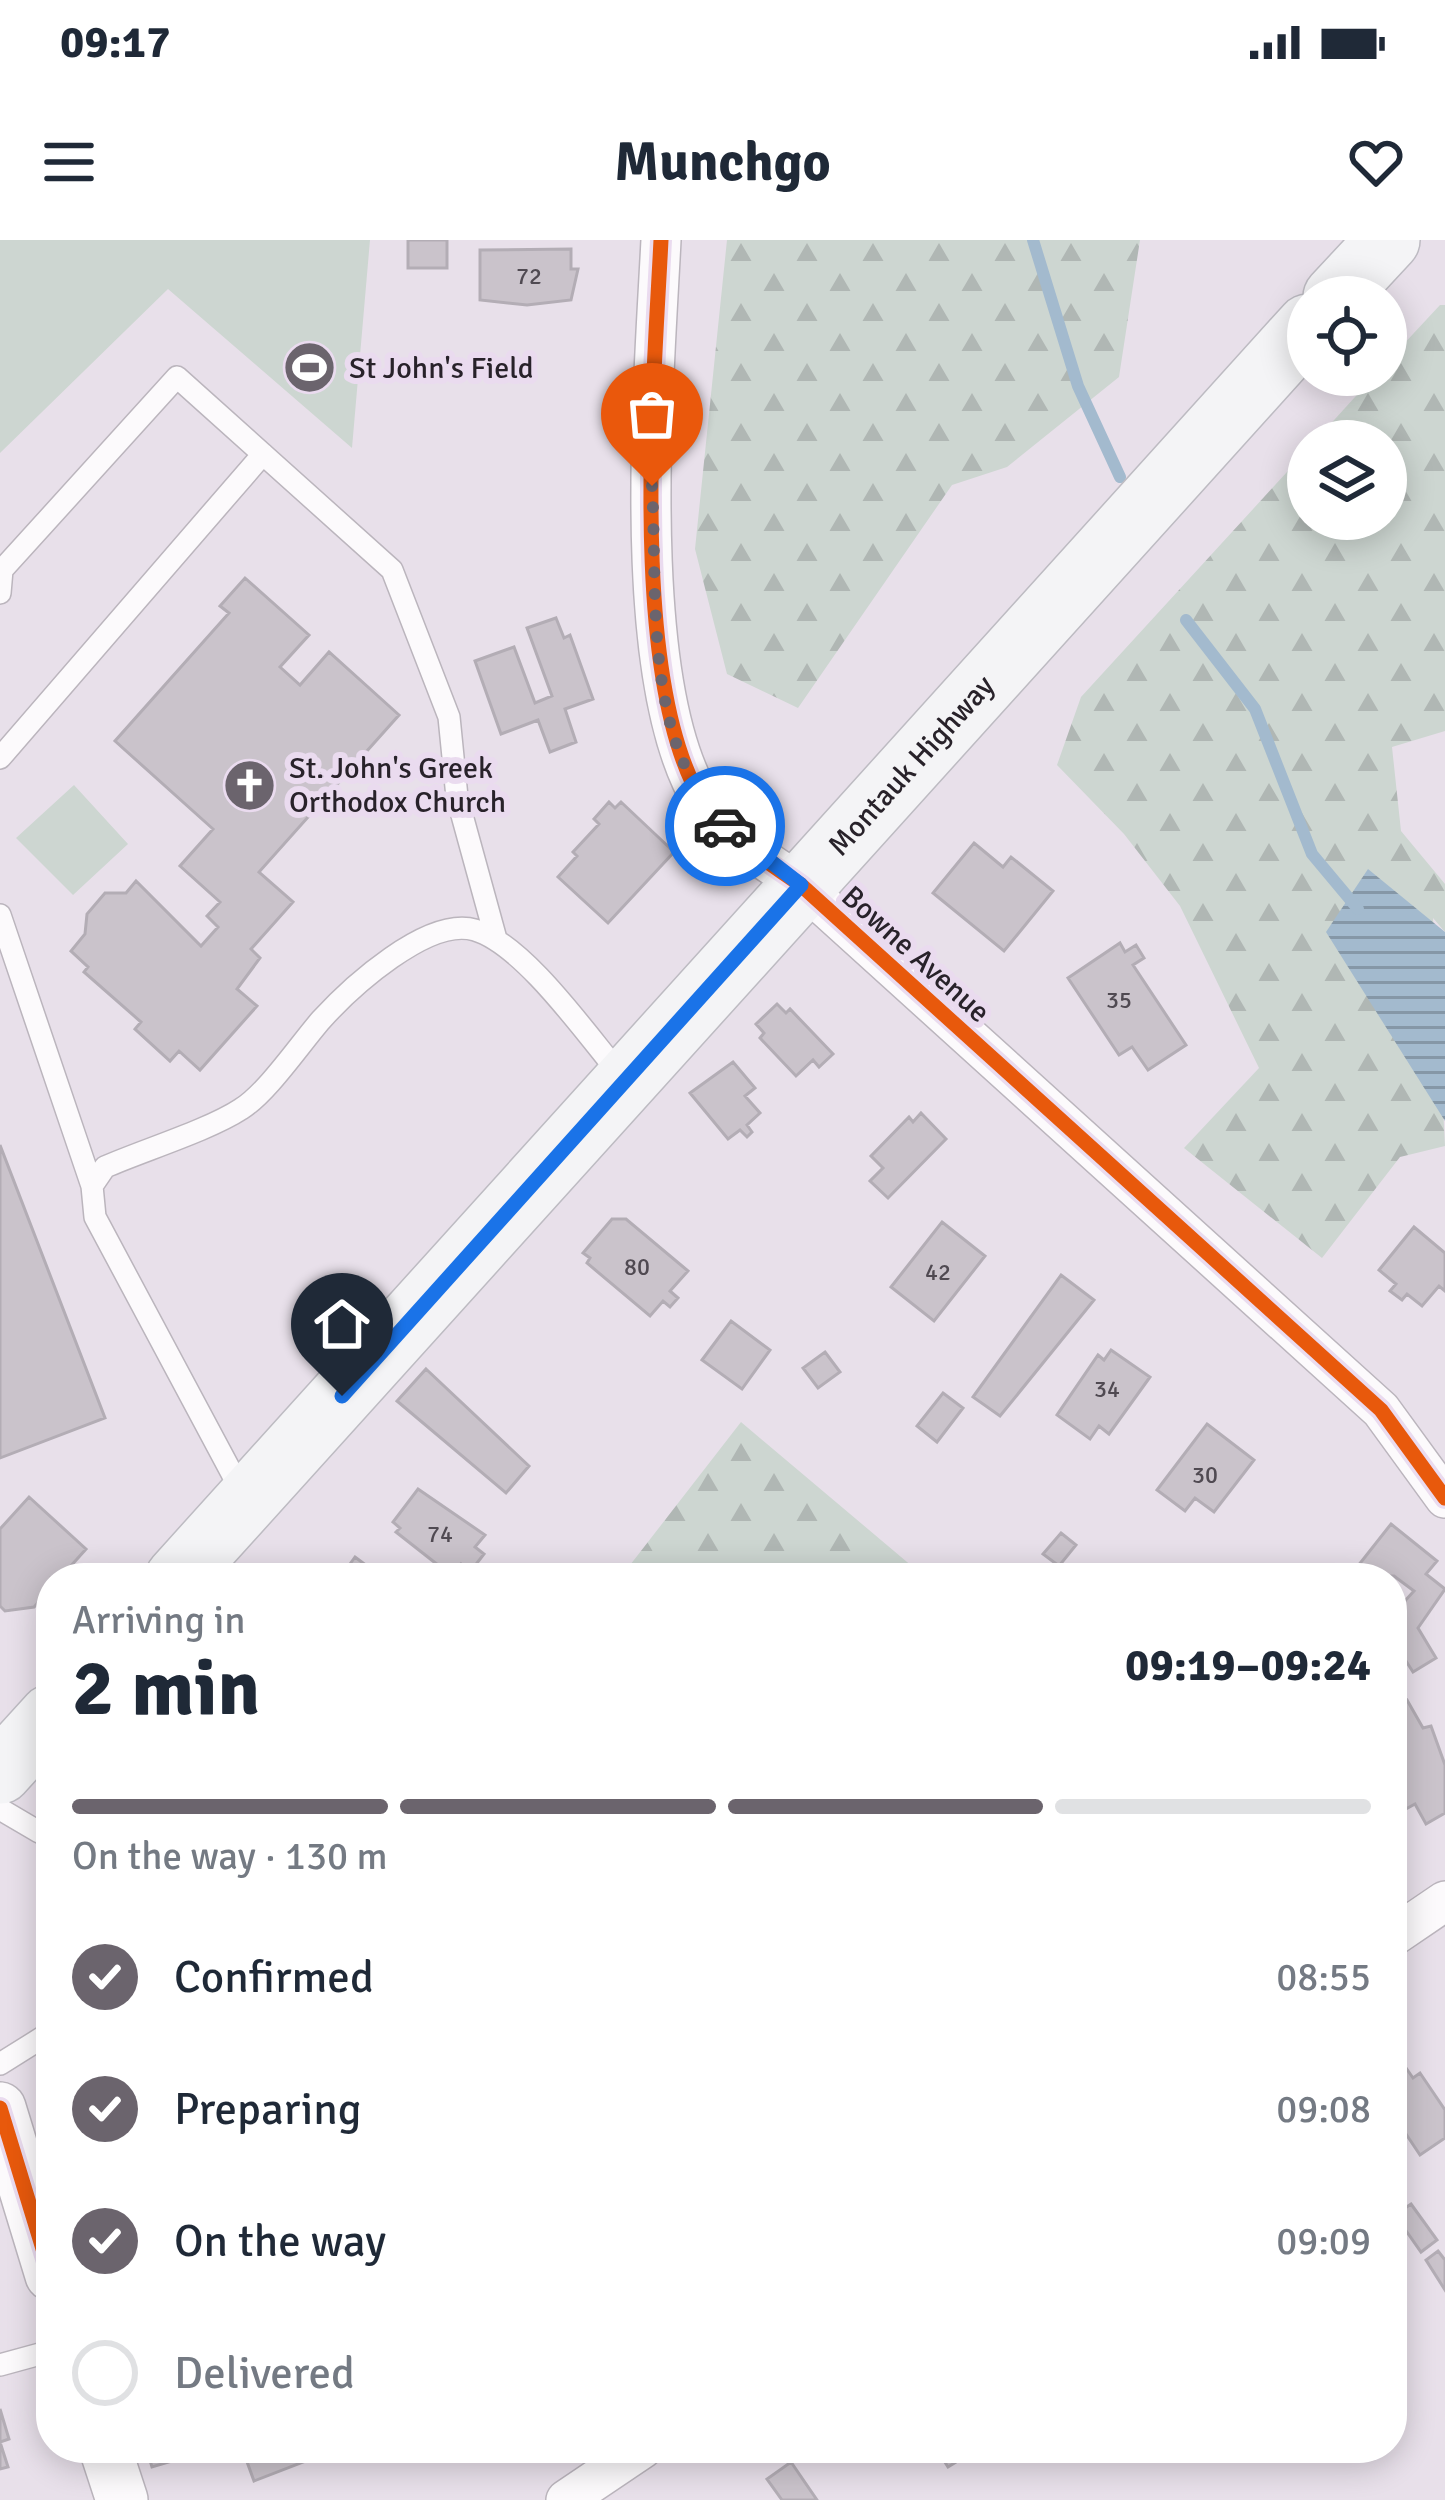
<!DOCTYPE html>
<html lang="en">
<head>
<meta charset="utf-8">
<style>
	:root { --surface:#fff; --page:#f6f6f7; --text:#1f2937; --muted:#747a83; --line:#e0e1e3; --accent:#6b646d }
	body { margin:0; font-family:Signika,sans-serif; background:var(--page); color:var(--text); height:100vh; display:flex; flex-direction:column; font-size:45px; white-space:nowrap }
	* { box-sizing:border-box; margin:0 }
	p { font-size:39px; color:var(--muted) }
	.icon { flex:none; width:66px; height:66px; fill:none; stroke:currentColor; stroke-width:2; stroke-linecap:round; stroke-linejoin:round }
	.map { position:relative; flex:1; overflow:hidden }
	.panel { position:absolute; left:36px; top:1323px; width:1371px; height:900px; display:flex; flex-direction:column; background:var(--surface); border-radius:48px; box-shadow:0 6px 30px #0003 }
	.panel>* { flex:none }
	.controls { position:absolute; left:1287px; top:36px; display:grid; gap:24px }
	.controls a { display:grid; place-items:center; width:120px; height:120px; border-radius:50%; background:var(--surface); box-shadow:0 6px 30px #0003; font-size:60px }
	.pin { position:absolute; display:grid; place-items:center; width:102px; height:102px; color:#fff; margin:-123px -51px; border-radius:50% 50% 50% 0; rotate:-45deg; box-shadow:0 0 12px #0007 }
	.pin .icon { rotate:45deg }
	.courier { position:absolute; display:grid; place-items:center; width:120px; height:120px; margin:-60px; border:9px solid #1a73e8; border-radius:50%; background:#fff; color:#222; box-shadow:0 3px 15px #0007 }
	.headline em { font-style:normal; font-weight:700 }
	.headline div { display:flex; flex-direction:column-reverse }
	.headline { display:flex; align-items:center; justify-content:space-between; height:204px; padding:0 36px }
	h1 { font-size:78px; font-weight:700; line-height:90px }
	.bar { display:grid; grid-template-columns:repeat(4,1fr); gap:18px 12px; align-content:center; height:144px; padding:0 36px }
	.bar i { height:15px; border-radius:9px; background:var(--line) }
	.bar .selected { background:var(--accent) }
	.bar p { grid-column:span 4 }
	ol { padding:0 36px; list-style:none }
	li { display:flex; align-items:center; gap:36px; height:132px }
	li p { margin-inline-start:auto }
	li .icon { padding:12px; border-radius:50%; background:var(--accent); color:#fff; stroke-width:4 }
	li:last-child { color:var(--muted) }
	li i { width:66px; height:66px; border:6px solid var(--line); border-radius:50% }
	.status { display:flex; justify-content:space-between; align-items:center; height:84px; padding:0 60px; background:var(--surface); direction:ltr }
	.status svg { height:33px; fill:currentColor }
	header { display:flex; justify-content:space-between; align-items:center; height:156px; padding:0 36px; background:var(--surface); font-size:54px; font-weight:700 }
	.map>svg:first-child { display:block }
</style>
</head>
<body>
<div class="status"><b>09:17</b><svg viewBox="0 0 49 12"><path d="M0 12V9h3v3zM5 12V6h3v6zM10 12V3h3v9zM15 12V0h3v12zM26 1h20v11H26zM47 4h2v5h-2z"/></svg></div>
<header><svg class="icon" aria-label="menu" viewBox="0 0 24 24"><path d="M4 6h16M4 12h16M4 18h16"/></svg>Munchgo<svg class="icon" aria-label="heart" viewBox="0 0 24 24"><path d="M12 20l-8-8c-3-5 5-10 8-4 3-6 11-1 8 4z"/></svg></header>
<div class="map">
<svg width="1445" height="2260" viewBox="0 0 1445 2260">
	<defs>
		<pattern id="forest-firs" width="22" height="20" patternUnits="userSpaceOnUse" patternTransform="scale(3)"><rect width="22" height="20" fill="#cdd6d1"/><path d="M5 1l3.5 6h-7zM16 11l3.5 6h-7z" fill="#b0b7b4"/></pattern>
		<pattern id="water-rules" width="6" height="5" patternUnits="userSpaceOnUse" patternTransform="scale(3)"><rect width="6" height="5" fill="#a3bace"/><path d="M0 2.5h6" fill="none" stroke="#8597a7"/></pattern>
	</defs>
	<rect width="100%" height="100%" fill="#e8e0ea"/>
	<!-- forest -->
	<path fill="url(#forest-firs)" d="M727,0H1140L1119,137L1007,227L952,245L798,468L727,434L695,309Z
		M1440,65H1445V491L1392,507L1401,591L1445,644V692L1433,678L1445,906L1400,917L1322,1018L1184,908L1259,828L1180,666L1124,594L1057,525L1081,457L1308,209V279H1386V201H1315L1375,135H1386V123Z
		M741,1182L926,1338H620Z"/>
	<!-- green -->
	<path fill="#cdd6d1" d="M0,0H370L352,208L168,49L0,213Z
		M74,545L128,604L73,655L16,598Z"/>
	<!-- water -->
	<path fill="url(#water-rules)" d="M1368,629L1445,692V881L1326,692Z"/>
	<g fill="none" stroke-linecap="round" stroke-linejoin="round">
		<!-- stream -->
		<path stroke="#a3bace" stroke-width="12" d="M1033,0L1078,146L1120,237
			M1186,380L1255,469L1312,614L1358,669"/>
	</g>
	<!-- building -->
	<path fill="#cac3cb" stroke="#b3adb5" stroke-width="3" d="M408,0H447V28H408Z
		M571,9V29H578L571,60L527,65L480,60V10Z
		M245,338L309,395L280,427L300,445L329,412L399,475L259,632L293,662L251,709L260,718L237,749L257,766L200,830L179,811L170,821L135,789L141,782L84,732L88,727L71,711L85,694L87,674L105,653H126L136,641L201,706L218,687L207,676L220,662L180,626L213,589L115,501L229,373L220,366Z
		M556,378L564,398L570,395L593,459L565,469L576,502L550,512L538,480L501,494L475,421L514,407L535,463L552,456L527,388Z
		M609,562L615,568L621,562L674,612L608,683L558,637L577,616L573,612L599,584L594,579Z
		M974,603L1003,627L1011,617L1053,651L1004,711L933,653Z
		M1120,703L1125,712L1136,705L1144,718L1133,725L1186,805L1148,830L1132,807L1119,815L1068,738Z
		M777,764L786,773L790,769L833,814L819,827L813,820L796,836L760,798L764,793L756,784Z
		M733,822L755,848L745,856L760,873L747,885L752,892L747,897L740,890L728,899L690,853Z
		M921,873L946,899L888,958L870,941L883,928L871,916L909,877L913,882Z
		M0,905L105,1178L0,1218Z
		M612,979H626L688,1031L670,1051L678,1058L670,1067L663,1061L650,1076L587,1023L590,1018L583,1013Z
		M942,982L985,1016L934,1081L891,1047Z
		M1414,987L1445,1013V1051L1439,1046L1422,1066L1407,1054L1402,1060L1390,1051L1396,1044L1379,1030Z
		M1061,1035L1094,1060L1000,1176L973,1157Z
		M731,1081L770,1110L742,1149L702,1120Z
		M1111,1110L1150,1137L1109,1194L1099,1186L1090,1199L1057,1175L1098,1115L1104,1120Z
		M825,1112L840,1132L818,1148L803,1128Z
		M426,1129L529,1226L506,1253L397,1161Z
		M943,1153L963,1168L937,1202L917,1186Z
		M1207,1184L1254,1220L1214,1272L1195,1258L1185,1271L1157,1250Z
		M418,1249L485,1295L475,1307L484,1314L470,1332L461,1324L452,1336L396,1292L400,1288L393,1282Z
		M29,1257L86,1309L60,1338H51V1348L34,1367L5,1371L0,1366V1289Z
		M1391,1284L1437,1321L1426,1334L1445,1349L1418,1388L1436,1418L1413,1432L1392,1399V1375L1414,1351L1394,1336H1350Z
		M1061,1293L1076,1305L1059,1326L1043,1314Z
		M355,1317L383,1338H340Z
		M999,1325L1015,1338H988Z
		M1407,1460L1423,1488L1431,1486L1445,1525V1573L1426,1584L1415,1564L1404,1570L1392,1549V1469Z
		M1395,1812L1413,1838L1420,1833L1445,1870V1898L1420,1915L1392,1873L1397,1858L1392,1850Z
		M1411,1964L1437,2000L1421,2012L1395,1975Z
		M1438,2011L1445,2020V2050L1426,2020Z
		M0,2169L9,2199L0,2202L8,2227L0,2229Z
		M146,2208H216L152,2227Z
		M242,2208H336L337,2209L254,2241Z
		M936,2208H979L948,2227Z
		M791,2222L817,2260H782L767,2239Z"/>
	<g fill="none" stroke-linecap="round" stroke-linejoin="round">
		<defs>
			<path id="service" d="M0,353L2,330L177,137L392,330L449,477L457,557L496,699
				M0,518L263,214
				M0,675L92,946
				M244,1256L95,977L92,946L105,927C144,910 209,890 241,869C267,853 300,804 321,780C350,748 428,676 475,690C525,705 589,798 624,839
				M0,1569L39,1592L51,1583
				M0,1824L51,1792
				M0,2125L51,2111"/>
			<path id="minor" d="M661,0C654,142 628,443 703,562C725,597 767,621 801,645L1381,1170L1445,1258
				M1392,1697L1445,1661
				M566,2260L643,2208"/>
			<path id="tertiary" d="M0,1868L51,2035
				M105,2208L122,2260"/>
			<g id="primary">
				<path d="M1335,57L1388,0"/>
				<path id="s1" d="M177,1338L1308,86"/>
				<path d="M0,1532L51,1476"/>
			</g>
		</defs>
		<!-- service casing -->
		<use href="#service" stroke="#bbb5bd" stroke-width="24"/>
		<!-- minor casing -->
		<use href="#minor" stroke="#bbb5bd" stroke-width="42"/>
		<!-- tertiary casing -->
		<use href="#tertiary" stroke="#bbb5bd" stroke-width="54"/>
		<!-- primary casing -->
		<use href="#primary" stroke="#bdbbc2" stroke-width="66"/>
		<!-- service -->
		<use href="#service" stroke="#fcfafc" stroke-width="21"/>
		<!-- minor -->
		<use href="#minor" stroke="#fcfafc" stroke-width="39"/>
		<!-- tertiary -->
		<use href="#tertiary" stroke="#fcfafc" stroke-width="51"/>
		<!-- primary -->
		<use href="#primary" stroke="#f4f4f6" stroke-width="63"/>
		<defs>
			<path id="cycleway" d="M661,0C654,142 628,443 703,562C725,597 767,621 801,645L1381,1170L1445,1258
				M0,1868L51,2035"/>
		</defs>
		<!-- cycleway casing -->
		<use href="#cycleway" stroke="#eadbef" stroke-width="22"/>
		<!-- cycleway -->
		<use href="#cycleway" stroke="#e8590c" stroke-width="15"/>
	</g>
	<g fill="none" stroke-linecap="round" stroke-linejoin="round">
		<!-- done -->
		<path stroke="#6b646d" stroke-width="12" stroke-dasharray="0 21.6" d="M652,246C658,356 642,501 725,586"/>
		<!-- route -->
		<path stroke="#1a73e8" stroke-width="15" d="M342,1156L801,645L725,586"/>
	</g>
	<!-- icons -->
	<defs>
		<symbol id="stadium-disc" viewBox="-11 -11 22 22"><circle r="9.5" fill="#6b646d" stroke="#eadbef"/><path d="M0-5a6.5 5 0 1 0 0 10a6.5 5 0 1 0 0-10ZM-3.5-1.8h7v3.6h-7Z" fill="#fff"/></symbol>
		<symbol id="church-disc" viewBox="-11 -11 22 22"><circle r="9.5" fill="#6b646d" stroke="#eadbef"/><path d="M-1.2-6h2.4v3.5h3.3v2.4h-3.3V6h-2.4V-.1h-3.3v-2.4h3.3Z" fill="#fff"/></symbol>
	</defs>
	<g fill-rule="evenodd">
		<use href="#stadium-disc" x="280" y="98" width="59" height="59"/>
		<use href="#church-disc" x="220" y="516" width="59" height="59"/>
	</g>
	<g text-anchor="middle" stroke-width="12" stroke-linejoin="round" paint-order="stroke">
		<!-- number labels -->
		<g font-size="24" fill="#504a52">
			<text x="529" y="44">72</text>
			<text x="1119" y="768">35</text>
			<text x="637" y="1035">80</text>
			<text x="938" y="1040">42</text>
			<text x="1107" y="1157">34</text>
			<text x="1205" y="1243">30</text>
			<text x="440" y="1302">74</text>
		</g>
		<!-- poi labels -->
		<g font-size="30" fill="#28222a" stroke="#eadbef" text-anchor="start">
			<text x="349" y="138">St John's Field</text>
			<text x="289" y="538">St. John's Greek<tspan x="289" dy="34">Orthodox Church</tspan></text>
		</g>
		<!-- street labels -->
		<g font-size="30" fill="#28222a" stroke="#eadbef">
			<text dy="10" stroke="none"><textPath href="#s1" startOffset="1095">Montauk Highway</textPath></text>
			<text transform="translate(916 714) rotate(42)" y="10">Bowne Avenue</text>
		</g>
	</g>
</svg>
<div class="controls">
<a><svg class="icon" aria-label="locate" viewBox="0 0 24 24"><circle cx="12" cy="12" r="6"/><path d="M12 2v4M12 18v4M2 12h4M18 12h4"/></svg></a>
<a><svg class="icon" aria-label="layers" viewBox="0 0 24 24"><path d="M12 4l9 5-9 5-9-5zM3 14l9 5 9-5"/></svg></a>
</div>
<div class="pin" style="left:652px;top:246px;background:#ea580c"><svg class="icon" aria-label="bag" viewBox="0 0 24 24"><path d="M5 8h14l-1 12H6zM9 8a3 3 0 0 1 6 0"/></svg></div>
<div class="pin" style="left:342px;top:1156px;background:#1f2937"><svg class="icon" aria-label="home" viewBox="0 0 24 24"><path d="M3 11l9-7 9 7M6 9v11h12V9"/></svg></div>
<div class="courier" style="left:725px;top:586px"><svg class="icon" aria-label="car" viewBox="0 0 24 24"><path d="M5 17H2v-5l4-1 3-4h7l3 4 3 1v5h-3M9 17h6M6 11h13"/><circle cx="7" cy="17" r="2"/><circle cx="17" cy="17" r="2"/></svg></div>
<section class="panel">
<div class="headline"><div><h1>2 min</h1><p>Arriving in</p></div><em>09:19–09:24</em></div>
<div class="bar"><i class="selected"></i><i class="selected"></i><i class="selected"></i><i></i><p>On the way · 130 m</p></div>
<ol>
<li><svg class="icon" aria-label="check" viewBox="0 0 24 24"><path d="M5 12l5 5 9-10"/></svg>Confirmed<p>08:55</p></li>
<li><svg class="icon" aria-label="check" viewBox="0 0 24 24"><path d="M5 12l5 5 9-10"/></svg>Preparing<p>09:08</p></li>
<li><svg class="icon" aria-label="check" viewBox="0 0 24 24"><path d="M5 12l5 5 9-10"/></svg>On the way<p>09:09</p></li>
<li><i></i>Delivered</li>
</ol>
</section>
</div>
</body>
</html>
